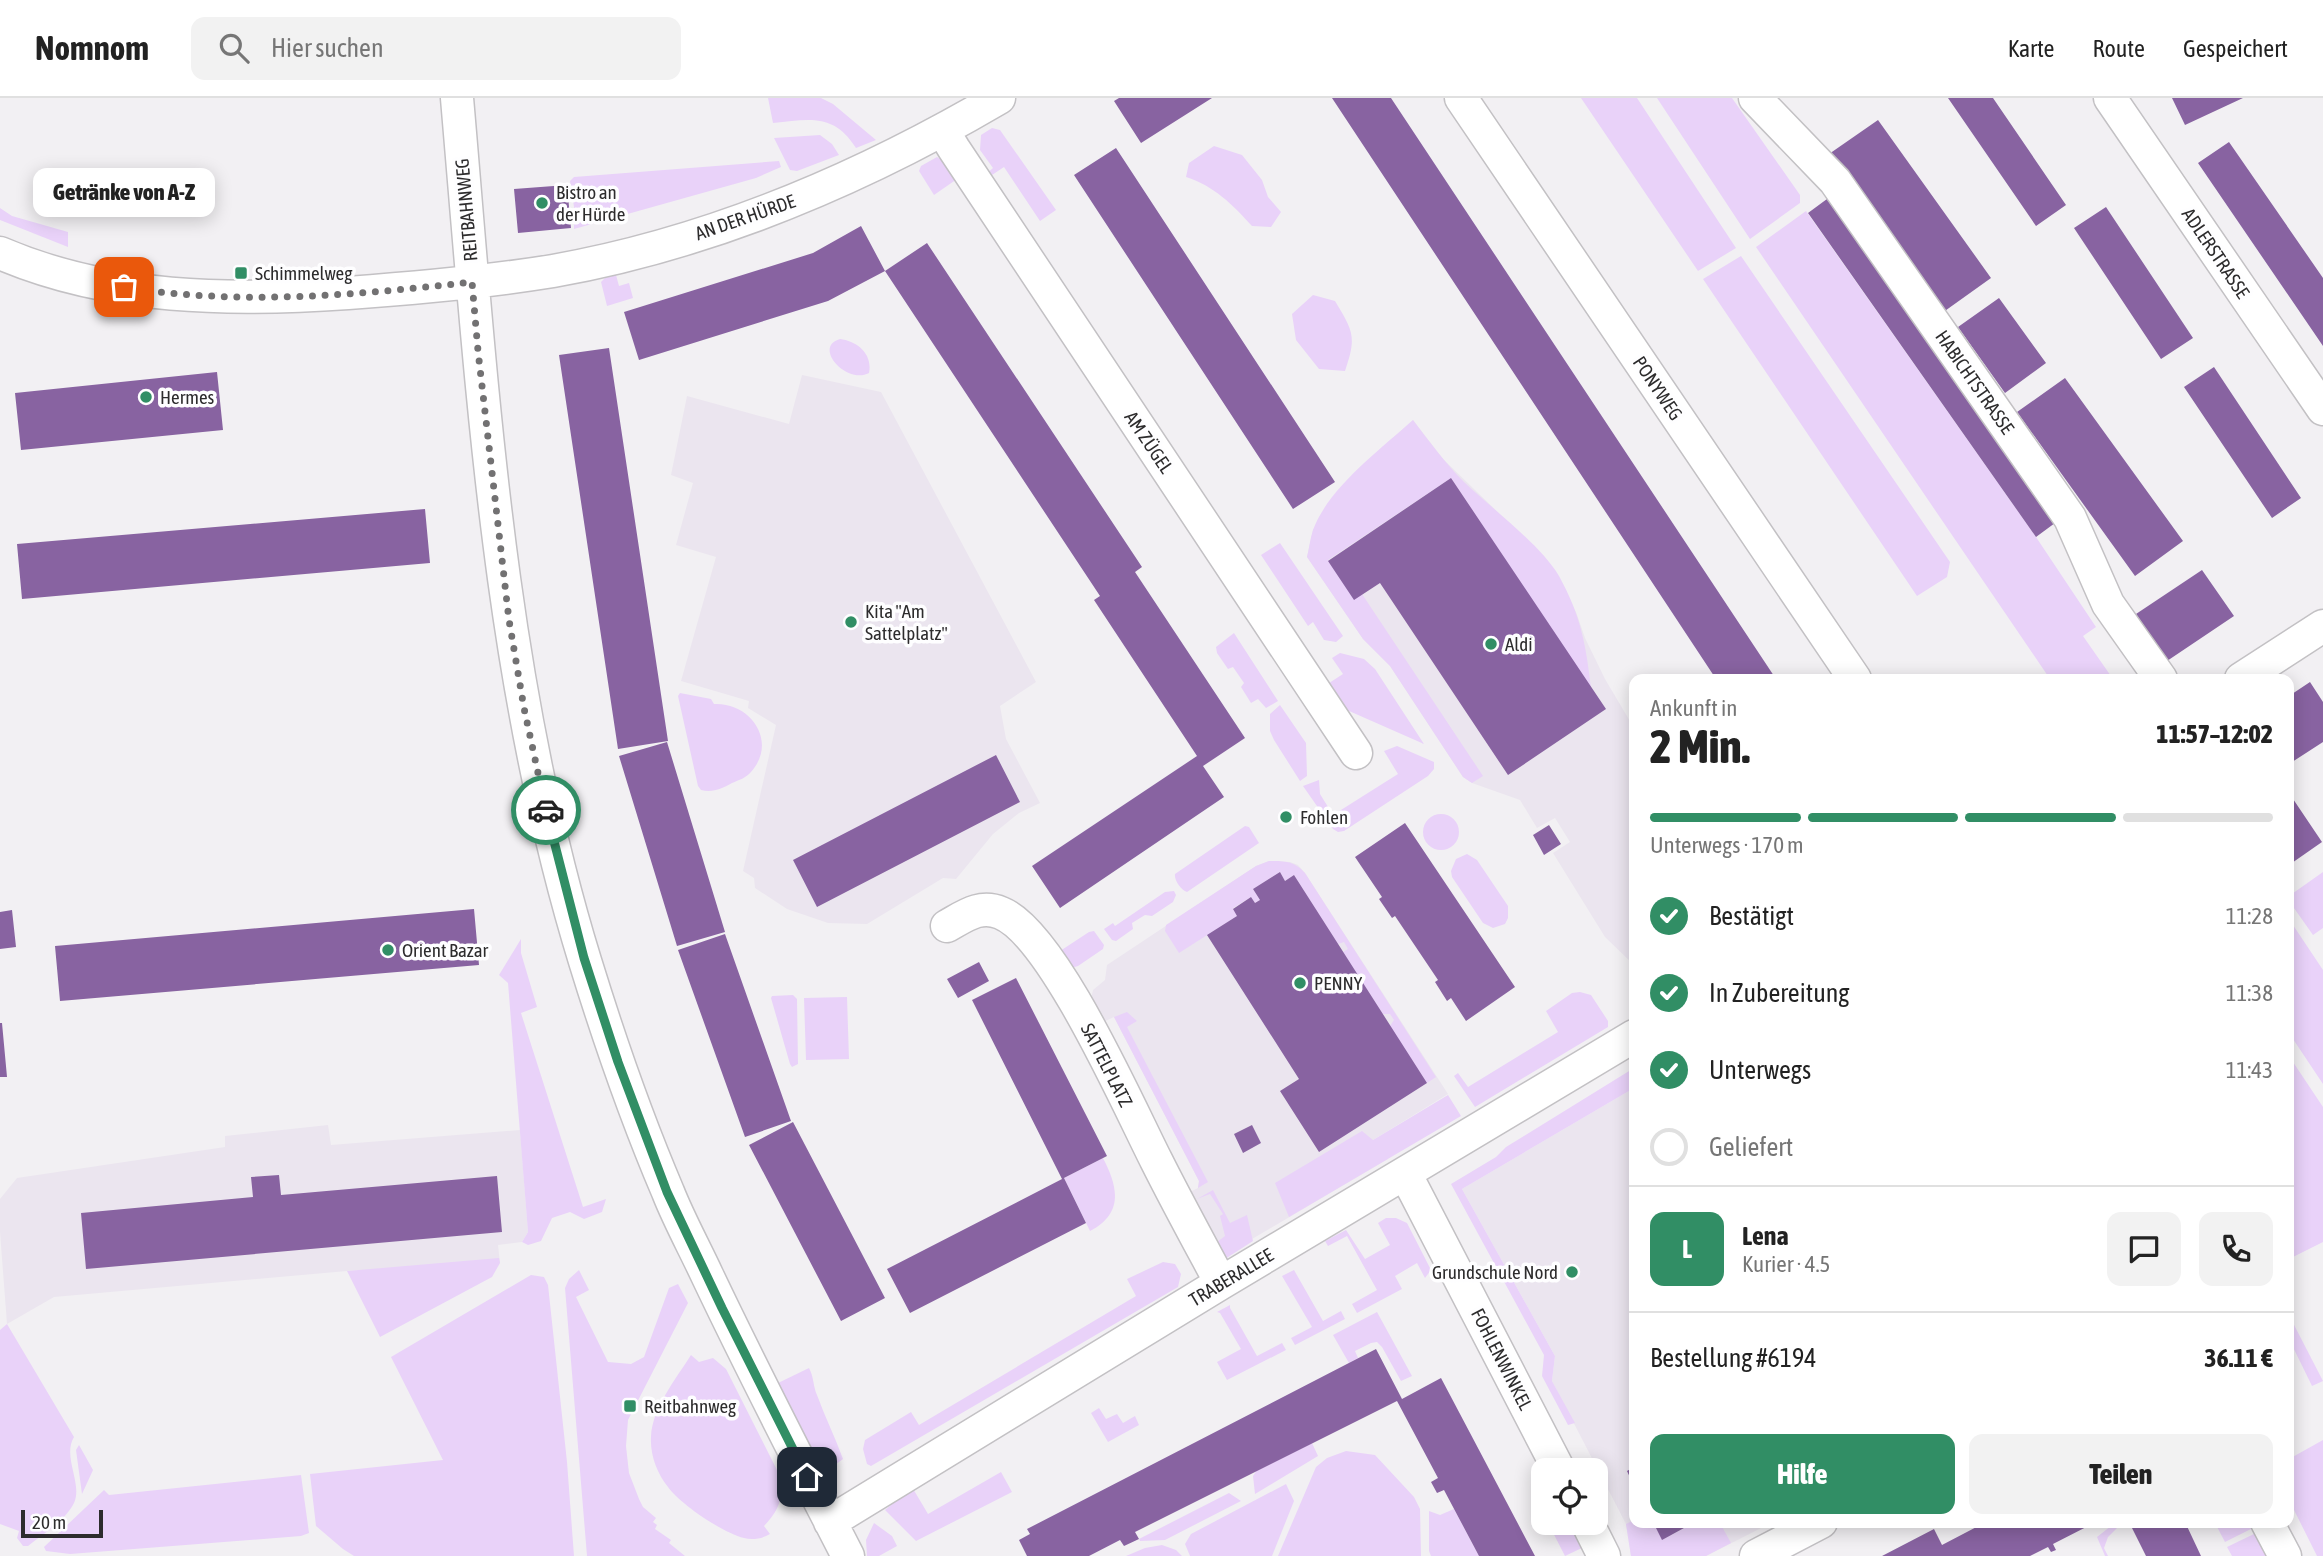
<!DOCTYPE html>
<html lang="de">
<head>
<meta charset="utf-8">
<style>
	:root { --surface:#fff; --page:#f2f2f2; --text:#222; --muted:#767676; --line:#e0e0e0; --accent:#318e65 }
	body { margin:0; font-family:"Asap Condensed",sans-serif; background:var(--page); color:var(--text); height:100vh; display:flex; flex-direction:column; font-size:26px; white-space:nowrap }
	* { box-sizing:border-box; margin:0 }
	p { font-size:23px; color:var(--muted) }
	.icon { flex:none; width:38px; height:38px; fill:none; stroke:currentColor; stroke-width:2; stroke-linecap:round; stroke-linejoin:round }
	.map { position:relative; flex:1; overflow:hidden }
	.drawer { position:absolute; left:1629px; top:576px; width:665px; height:854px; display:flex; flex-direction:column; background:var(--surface); border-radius:14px; box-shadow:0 4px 18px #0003 }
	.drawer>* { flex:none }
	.fabs { position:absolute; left:1531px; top:1360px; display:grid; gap:14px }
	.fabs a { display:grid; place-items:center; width:77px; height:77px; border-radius:14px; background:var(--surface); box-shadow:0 4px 18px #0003; font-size:35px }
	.scale { position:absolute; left:21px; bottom:18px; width:82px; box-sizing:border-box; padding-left:7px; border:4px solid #2d2c2d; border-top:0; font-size:19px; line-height:24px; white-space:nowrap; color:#2d2c2d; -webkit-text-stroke:5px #fefeff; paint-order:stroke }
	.pin { position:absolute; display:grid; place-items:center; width:60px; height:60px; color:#fff; margin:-30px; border-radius:14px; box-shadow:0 4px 10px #0006 }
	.courier { position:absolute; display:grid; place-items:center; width:70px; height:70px; margin:-35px; border:5px solid #318e65; border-radius:50%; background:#fff; color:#222; box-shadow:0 2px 9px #0007 }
	.bubble { position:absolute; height:49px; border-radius:14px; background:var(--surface); box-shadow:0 4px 18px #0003; font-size:23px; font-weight:800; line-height:49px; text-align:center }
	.summary em { font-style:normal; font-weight:800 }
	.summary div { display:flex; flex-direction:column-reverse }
	.summary { display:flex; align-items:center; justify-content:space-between; height:119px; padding:0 21px }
	h1 { font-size:46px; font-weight:800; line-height:52px }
	.bar { display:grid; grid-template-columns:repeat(4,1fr); gap:10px 7px; align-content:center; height:84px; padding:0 21px }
	.bar i { height:9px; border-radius:5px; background:var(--line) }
	.bar .on { background:var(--accent) }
	.bar p { grid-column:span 4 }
	.line { display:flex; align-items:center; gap:18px; padding:0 21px; border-top:2px solid var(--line) }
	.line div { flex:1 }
	.round { display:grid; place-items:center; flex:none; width:74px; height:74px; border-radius:14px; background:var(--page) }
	ol { padding:0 21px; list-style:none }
	li { display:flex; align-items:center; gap:21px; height:77px }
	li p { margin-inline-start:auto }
	li .icon { padding:7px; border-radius:50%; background:var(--accent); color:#fff; stroke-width:4 }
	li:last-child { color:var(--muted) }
	li i { width:38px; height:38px; border:4px solid var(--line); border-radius:50% }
	.cta { display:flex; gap:14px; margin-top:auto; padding:14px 21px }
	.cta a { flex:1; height:80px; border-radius:14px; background:var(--accent); color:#fff; font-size:28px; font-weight:800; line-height:80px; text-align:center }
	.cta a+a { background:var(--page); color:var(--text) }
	header { display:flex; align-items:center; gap:42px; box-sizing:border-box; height:98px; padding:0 35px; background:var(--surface); border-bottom:2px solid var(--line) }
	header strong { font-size:33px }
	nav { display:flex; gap:38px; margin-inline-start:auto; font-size:24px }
	.search { width:490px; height:63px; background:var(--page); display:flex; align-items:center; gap:18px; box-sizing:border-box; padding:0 24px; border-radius:14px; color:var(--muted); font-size:26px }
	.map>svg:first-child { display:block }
</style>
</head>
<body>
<header>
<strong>Nomnom</strong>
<div class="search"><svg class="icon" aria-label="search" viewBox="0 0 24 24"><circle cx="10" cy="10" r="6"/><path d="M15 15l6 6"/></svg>Hier suchen</div>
<nav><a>Karte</a><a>Route</a><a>Gespeichert</a></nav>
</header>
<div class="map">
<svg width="2323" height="1458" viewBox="0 0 2323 1458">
	<rect width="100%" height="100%" fill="#f2f0f3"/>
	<!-- built -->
	<path fill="#ebe5ef" d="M802,277L881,294L1036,584L1000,608L1006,641L1040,705L1019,715L993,736L956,781L943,780L867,826L828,825L787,811L755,790L754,780L743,773L776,627L748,610L749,603L681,583L716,459L676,447L693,385L671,377L687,298L789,326Z
		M1413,322L1443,361L1542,457L1557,476L1576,514L1585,540L1605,581L1634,630V867L1605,839L1553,755L1570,744L1555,720L1537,730L1520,702L1472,685L1463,679L1390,568L1363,541L1307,459L1313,432L1334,398L1359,370Z
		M1269,763L1290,764L1298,767L1305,775L1448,996L1373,1042L1388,1061L1218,1161L1186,1096L1198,1090L1199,1083L1114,919L1099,926L1090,906L1093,892L1105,882L1107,867L1256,768Z
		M1634,990V1424L1771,1425L1706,1458H1631L1626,1426L1552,1283L1555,1258L1462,1091Z
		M328,1027L331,1047L520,1032L528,1134L522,1144L498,1147L500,1165L347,1173L54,1199L7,1226L0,1134V1101L17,1080L225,1049V1038Z"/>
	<!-- green -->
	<path fill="#e9d2f9" d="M768,0H821L833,6L876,42L856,50C834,15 810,21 773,25Z
		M1581,0H1637L1736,150L1698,173Z
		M1657,0H1732L1800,97V105L1750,141Z
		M992,30L1000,32L1056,112L1040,123L1004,69L986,81L984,78L993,70L980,52L981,37Z
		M820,37L832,46L839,57L797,73L790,72L774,40Z
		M1214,48L1242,57L1262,82L1268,99L1281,114L1271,129L1252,128C1232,106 1214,88 1186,79L1189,65Z
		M937,59L947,66L957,81L934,97L919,73L921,68Z
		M779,63L781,69L756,80L574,131V109L570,83L574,79Z
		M0,110L12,118L68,134V149L0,122Z
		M1806,113L2036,439L2096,529L2083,538L2113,581H2050L1756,149Z
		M1741,158L1950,464L1947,479L1917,498L1703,181Z
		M616,177L619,188L629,185L633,200L607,208L601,184L605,180Z
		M1313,197L1335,203C1353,233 1357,238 1345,273L1319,271L1296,242L1292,216Z
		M840,241C857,243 873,256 869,275C847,287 812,249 840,241Z
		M1413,322C1429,343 1445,365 1464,384C1491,410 1541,447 1559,478C1581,518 1586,547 1591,590L1451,380L1328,462L1362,496L1483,678L1472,685L1463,679L1390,568L1363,541L1307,459C1309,451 1310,441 1313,432C1329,389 1380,352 1413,322Z
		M1280,445L1343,538L1336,544L1324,542L1313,524L1308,528L1261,457Z
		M1234,535L1278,603L1266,610L1258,601L1251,605L1241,589L1244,585L1233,569L1228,571L1217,555L1216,549Z
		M1340,555L1364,561L1375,571L1424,646L1340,609L1326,587L1343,576L1332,560Z
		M680,595L711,601L714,606C751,604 778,644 751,674C746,680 739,682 732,685C723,690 713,695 701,692L698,688L678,598Z
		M1280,607L1306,645L1307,678L1300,683L1274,642L1270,633V616Z
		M1397,648L1434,664V671L1428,678L1344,733L1338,734L1333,731L1303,688L1319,682L1320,696L1333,717L1398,676L1384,653Z
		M1423 734a18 18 0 1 1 36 0a18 18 0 1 1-36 0Z
		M1245,728L1249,729L1259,745L1187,794C1181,792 1174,782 1175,776Z
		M1467,756L1477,762L1508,808V820L1505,826L1493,830L1483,825L1452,779L1451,773L1456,761Z
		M1269,763C1285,763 1294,763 1305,775L1436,979L1427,985L1390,928L1394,922L1390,916H1383L1343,854L1348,851L1344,844L1338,846L1294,777L1285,783L1280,774L1253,791L1260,802L1255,805L1251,799L1233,810L1237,818L1179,855L1165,833L1166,827L1256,768Z
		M2323,774V830L2313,837L2289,803V798Z
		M1174,793L1176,797L1173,804L1152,818L1145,817L1132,825L1133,831L1116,843L1112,842L1104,831L1113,825L1115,828L1165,794Z
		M2289,821L2323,872V986L2289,935Z
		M1094,833L1104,847L1103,851L1078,868L1071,870L1054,857L1089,834Z
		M521,841V855L537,909L521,915L583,1109L606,1101L602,1114L584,1121L570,1114L552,1120L541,1143L528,1147L522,1144L528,1134L508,885L499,877Z
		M1580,894L1591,897L1608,923V929L1475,1009L1454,978L1458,975L1468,989L1558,934L1546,913L1572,895Z
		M793,897L797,901L798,966L792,969L790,966L771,900L772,898Z
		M847,899L849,961L806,962L804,900Z
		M1127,914L1137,923L1127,929L1208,1084L1198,1090L1199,1083L1114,919Z
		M2289,958L2323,1009V1144L2289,1161Z
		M1634,970V990L1462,1091L1555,1258L1552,1283L1575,1325L1568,1327L1542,1278L1544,1257L1451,1086L1496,1059L1506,1049Z
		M1448,997L1461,1018L1289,1119L1275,1085L1362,1033L1373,1042Z
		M1103,1060C1118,1089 1124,1115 1090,1133L1064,1080Z
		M1213,1092L1230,1125L1247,1117L1253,1143L1225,1161L1213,1147L1225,1138L1220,1118L1223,1116L1210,1096L1197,1101Z
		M1386,1120H1396L1407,1125L1431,1172L1425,1180L1417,1165L1395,1178L1402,1191L1357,1215L1352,1206L1377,1192L1347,1138L1328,1148L1325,1143L1346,1132L1365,1161L1390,1147L1378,1125Z
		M499,1160L500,1165L492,1179L380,1239L347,1173Z
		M1163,1164L1175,1166L1181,1176L1178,1189L871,1368L867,1366L863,1351L865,1342L911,1314L919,1327L1136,1198L1127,1181Z
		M579,1172L589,1192L576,1199L608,1264L631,1266L644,1259L669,1190L678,1186L688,1205L628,1322L626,1348L629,1375L639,1401L643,1409L656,1420L653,1424L657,1427L655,1431L671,1442L669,1445L685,1458H587L565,1190L569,1181Z
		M1294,1172L1323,1223L1341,1213L1345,1221L1295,1247L1291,1240L1312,1229L1282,1178Z
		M531,1177L544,1179L548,1187L567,1364L574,1458H354L343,1451L316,1428L310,1376L443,1362L391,1259Z
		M1230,1207V1210L1257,1258L1282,1245L1286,1252L1227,1282L1217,1264L1241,1251L1220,1215L1217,1214Z
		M1377,1214L1412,1278L1401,1283L1382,1249L1377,1244L1371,1245L1355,1253L1358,1260L1349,1265L1333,1237Z
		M2291,1221L2323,1283L2312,1288L2289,1241V1222Z
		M7,1226L74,1339C62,1359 83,1385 74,1405C65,1423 43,1436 28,1448H23L17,1440L19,1433L0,1426V1232Z
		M691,1257L699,1264L713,1260L726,1271L780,1378C784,1400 779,1412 764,1428L770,1436C762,1441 752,1442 744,1440C723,1435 680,1406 668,1389C657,1375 650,1357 651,1339C652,1310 676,1281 691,1257Z
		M809,1270C814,1279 813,1288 817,1297C825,1319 835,1339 843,1361L831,1370H826C804,1345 791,1316 776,1286Z
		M1099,1310L1106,1321L1117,1316L1123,1325L1135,1318L1139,1327L1108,1344L1091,1315Z
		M2323,1342V1458H2317L2289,1402V1361Z
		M1312,1345L1318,1358L1255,1396L1253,1378L1257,1372Z
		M79,1347L93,1372L82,1396L76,1352Z
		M1346,1353L1375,1357L1414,1399L1420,1411L1421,1458H1278L1316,1369L1327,1360Z
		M1001,1374L1012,1394L916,1443L885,1412L912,1389L928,1416Z
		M301,1377L309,1435L301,1438L70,1456L46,1453L44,1449L104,1392L109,1397Z
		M1286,1386L1294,1403L1272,1458H1190L1185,1446L1191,1436Z
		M1229,1395L1241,1403L1165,1442L1140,1443L1139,1441Z
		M1454,1411L1479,1458H1431L1429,1453V1413L1440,1417Z
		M1634,1422V1424L1653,1425L1663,1441L1695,1425H1720L1731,1445L1706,1458H1631L1626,1426Z
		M2116,1424L2122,1425L2108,1439L2104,1450L2108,1458H2105L2097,1439Z
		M874,1425L892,1438L897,1448L879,1458H867L866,1442Z
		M1548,1425H1574L1586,1448L1565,1458Z
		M2215,1425H2251L2253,1430L2225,1444Z
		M2256,1435L2268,1458H2232L2227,1449Z
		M1162,1447L1176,1452L1182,1458H1126L1145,1450Z"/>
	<!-- building -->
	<path fill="#8863a1" d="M1119,0H1212L1141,45L1114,3Z
		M1332,0H1391L1776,581H1716Z
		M1948,0H1993L2066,107L2036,128Z
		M2172,0H2243L2185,27Z
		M1878,22L1991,180L1942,215L1829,56Z
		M2229,44L2323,180V248L2198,65Z
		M1116,50L1335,384L1293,411L1074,77Z
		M567,87L571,130L518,135L514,91Z
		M1827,101L2055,425L2036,439L1808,115Z
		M2106,109L2193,240L2161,261L2074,130Z
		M861,128L885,173L828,203L639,262L624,214L813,155Z
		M927,145L1142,469L1135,474L1245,640L1203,668L1224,699L1060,810L1032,768L1197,658L1094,502L1100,498L885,173Z
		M1999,200L2046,265L2005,295L1958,229Z
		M609,250L668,643L618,651L559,257Z
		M2214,269L2301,400L2272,420L2184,289Z
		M217,274L223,332L21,352L15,295Z
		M2065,280L2183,443L2135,478L2017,314Z
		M1451,380L1606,611L1508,677L1380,485L1354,502L1328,463Z
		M425,411L430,465L22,501L17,446Z
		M2202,472L2234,518L2167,563L2136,516Z
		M2310,584L2323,604V644L2289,666V598Z
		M667,644L725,834L677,848L619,658Z
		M996,657L1020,704L817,809L793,762Z
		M2289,695L2322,744L2289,767Z
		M1405,725L1515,889L1466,923L1451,900L1447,903L1435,884L1438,882L1395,818L1392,820L1379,801L1382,799L1355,759Z
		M1549,727L1561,746L1544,757L1533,737Z
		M1280,774L1285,783L1294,777L1427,985L1319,1054L1280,993L1299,981L1207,837L1237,818L1233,811L1251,799L1255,805L1260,802L1253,791Z
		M474,811L479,867L60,903L55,848Z
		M12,812L16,849L0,851V814Z
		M725,836L791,1023L745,1039L678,852Z
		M979,864L989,883L958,900L947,881Z
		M1016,880L1107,1058L1062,1081L972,902Z
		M0,925H2L7,979H0Z
		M793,1024L885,1200L841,1223L749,1047Z
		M1252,1027L1261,1045L1243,1055L1234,1036Z
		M279,1077L281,1097L497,1078L502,1134L86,1171L81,1115L253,1099L251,1079Z
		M1064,1080L1086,1125L910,1215L887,1171Z
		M1376,1251L1402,1301L1441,1280L1535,1458H1479L1444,1392L1437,1395L1431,1384L1438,1380L1397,1303L1135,1434L1139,1441L1124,1448L1120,1442L1089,1458H1027L1019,1442L1030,1436L1027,1431Z
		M1634,1369V1388L1627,1373Z
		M1653,1424H1695L1662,1442Z
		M1986,1424H2096L2053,1446L2056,1452L2051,1454L2048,1449L2030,1458H1882L1934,1431L1942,1447Z
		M2129,1424H2185L2201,1458H2146Z"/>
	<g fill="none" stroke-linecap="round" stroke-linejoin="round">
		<defs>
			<path id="minor" d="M457,0C482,289 499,584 585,863C609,941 636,1019 668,1094C679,1122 694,1149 707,1177C752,1272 800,1365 848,1458
				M1461,0L1855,581
				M1755,0L1835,83L2070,420L2108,506L2161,581
				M2110,0L2323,311
				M943,33L954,51L1356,655
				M0,155C109,202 231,203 348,195C417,190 485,184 553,173C711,145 861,81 999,0
				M2241,581L2323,528
				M947,828C965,818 980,806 1001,815C1053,836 1129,1009 1156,1062C1177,1104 1199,1144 1221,1185
				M1405,1075L1559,1372
				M830,1424L1221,1185L1634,938
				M1587,1424L1604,1458
				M2267,1424L2285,1458
				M1756,1458L1821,1424"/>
		</defs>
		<!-- minor casing -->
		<use href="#minor" stroke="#c3c1c4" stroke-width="35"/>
		<!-- minor -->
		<use href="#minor" stroke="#fff" stroke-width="32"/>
	</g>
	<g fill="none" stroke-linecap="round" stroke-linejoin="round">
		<!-- done -->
		<path stroke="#727172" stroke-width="7" stroke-dasharray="0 12.6" d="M124,189C238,208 358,197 472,184L478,253L509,522L524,610L546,712"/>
		<!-- route -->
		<path stroke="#318e65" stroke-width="9" d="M546,712L584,860L618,964L667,1094L722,1210L807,1379"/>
	</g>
	<!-- markers -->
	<g fill="#318e65" stroke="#fefeff" stroke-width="2.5">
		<circle cx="542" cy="105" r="7"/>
		<rect x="234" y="168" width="14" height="14" rx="3.5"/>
		<circle cx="146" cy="299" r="7"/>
		<circle cx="851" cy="524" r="7"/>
		<circle cx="1491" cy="546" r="7"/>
		<circle cx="1286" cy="719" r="7"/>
		<circle cx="388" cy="852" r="7"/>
		<circle cx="1300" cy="885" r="7"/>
		<circle cx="1572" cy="1174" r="7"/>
		<rect x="623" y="1301" width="14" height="14" rx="3.5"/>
	</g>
	<g text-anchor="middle" stroke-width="7" stroke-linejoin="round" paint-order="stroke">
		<!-- poi labels -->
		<g font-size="19" fill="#2d2c2d" stroke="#fefeff" text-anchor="start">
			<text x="556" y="101">Bistro an<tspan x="556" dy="22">der Hürde</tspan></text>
			<text x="255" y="182">Schimmelweg</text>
			<text x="160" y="306">Hermes</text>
			<text x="865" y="520">Kita "Am<tspan x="865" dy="22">Sattelplatz"</tspan></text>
			<text x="1505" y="553">Aldi</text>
			<text x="1300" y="726">Fohlen</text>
			<text x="402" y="859">Orient Bazar</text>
			<text x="1314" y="892">PENNY</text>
			<text x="1558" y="1181" text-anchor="end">Grundschule Nord</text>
			<text x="644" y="1315">Reitbahnweg</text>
		</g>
		<!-- street labels -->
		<g font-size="19" fill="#2d2c2d" stroke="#fefeff">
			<text transform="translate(466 112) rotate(-95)" y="7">REITBAHNWEG</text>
			<text transform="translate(745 119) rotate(-19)" y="7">AN DER HÜRDE</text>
			<text transform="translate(2216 155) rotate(56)" y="7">ADLERSTRASSE</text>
			<text transform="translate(1975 284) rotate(55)" y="7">HABICHTSTRASSE</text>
			<text transform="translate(1658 290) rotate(56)" y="7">PONYWEG</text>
			<text transform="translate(1149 344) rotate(56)" y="7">AM ZÜGEL</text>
			<text transform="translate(1107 967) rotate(63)" y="7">SATTELPLATZ</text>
			<text transform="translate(1231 1179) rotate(-31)" y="7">TRABERALLEE</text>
			<text transform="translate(1502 1261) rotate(63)" y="7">FOHLENWINKEL</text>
		</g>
	</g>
</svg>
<div class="fabs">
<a><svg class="icon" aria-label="locate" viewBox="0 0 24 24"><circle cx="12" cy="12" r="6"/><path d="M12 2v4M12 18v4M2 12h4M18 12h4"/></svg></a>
</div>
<div class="scale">20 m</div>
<div class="pin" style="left:124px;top:189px;background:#ea580c"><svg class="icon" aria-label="bag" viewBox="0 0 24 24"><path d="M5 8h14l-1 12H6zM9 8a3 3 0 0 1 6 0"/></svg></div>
<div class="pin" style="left:807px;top:1379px;background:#1f2937"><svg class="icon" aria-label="home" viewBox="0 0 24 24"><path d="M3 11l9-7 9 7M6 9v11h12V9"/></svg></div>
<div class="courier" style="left:546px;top:712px"><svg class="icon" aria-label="car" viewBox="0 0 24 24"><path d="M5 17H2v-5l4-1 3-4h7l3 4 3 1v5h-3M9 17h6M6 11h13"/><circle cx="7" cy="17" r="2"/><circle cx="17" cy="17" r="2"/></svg></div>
<div class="bubble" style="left:33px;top:70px;width:182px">Getränke von A-Z</div>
<section class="drawer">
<div class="summary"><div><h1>2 Min.</h1><p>Ankunft in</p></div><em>11:57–12:02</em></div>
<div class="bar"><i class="on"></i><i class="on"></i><i class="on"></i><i></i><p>Unterwegs · 170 m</p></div>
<ol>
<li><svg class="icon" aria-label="check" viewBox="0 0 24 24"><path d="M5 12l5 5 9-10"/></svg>Bestätigt<p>11:28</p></li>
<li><svg class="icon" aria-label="check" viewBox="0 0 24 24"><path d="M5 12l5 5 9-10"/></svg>In Zubereitung<p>11:38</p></li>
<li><svg class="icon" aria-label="check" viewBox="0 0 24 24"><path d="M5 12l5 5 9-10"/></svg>Unterwegs<p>11:43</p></li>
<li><i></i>Geliefert</li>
</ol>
<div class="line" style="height:126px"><b class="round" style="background:var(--accent);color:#fff">L</b><div><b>Lena</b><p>Kurier · 4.5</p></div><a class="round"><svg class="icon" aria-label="chat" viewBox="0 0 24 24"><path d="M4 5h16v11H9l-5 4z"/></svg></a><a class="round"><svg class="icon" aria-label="phone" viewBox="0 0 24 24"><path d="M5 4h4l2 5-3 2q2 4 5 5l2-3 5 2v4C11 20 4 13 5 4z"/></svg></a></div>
<div class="line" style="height:91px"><div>Bestellung #6194</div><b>36.11 €</b></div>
<div class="cta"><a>Hilfe</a><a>Teilen</a></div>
</section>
</div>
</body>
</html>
